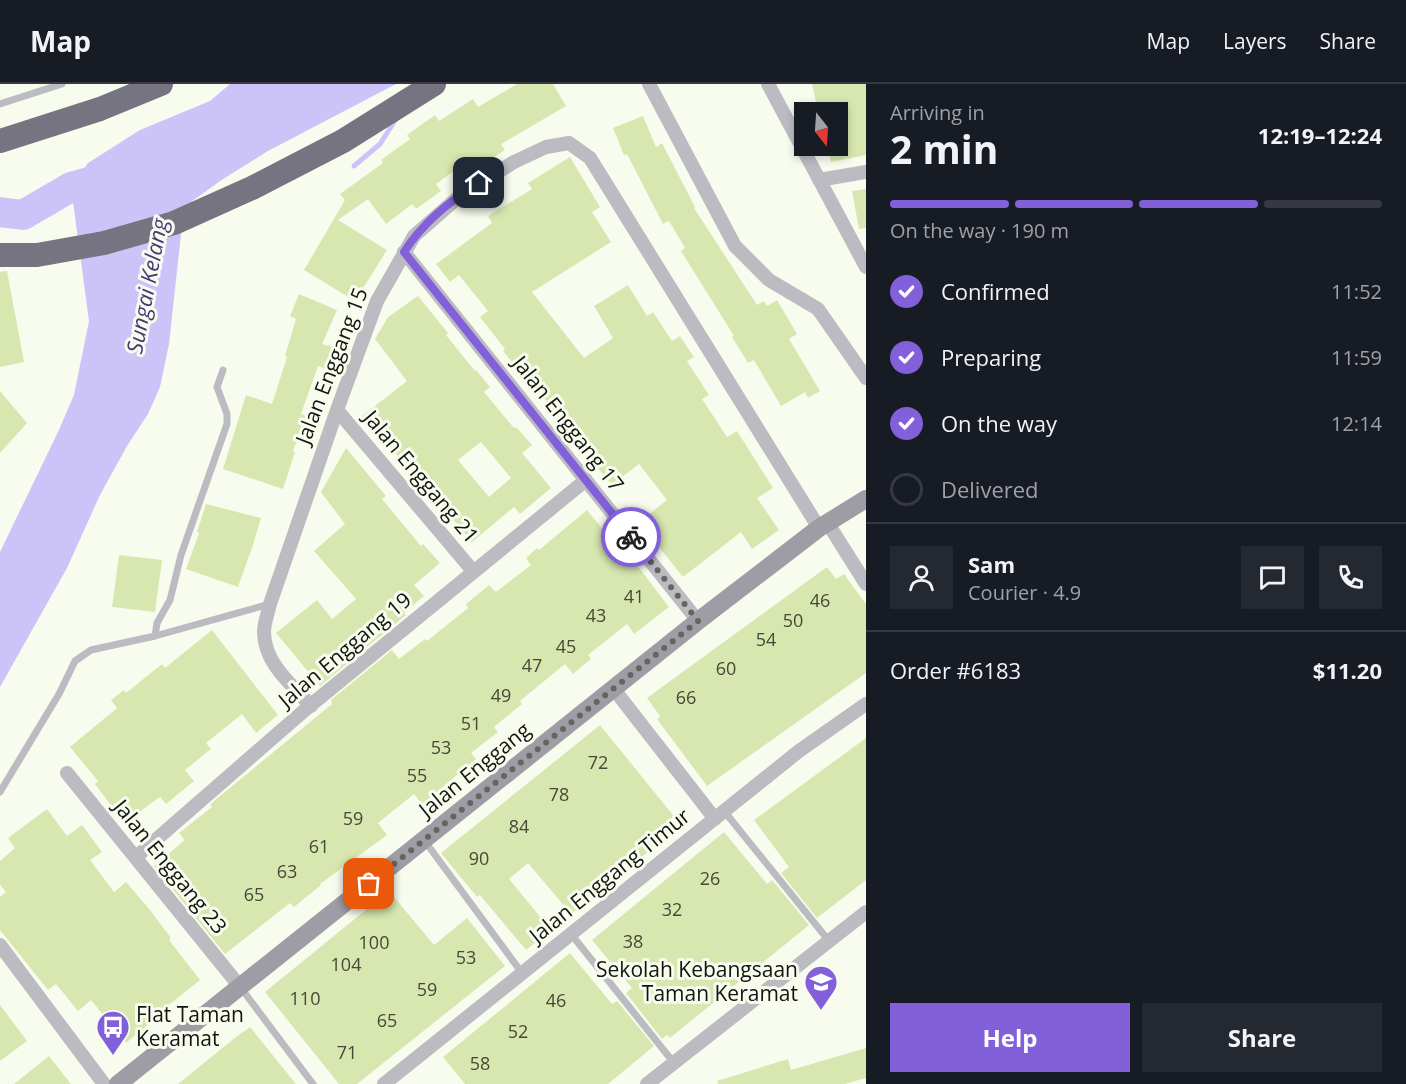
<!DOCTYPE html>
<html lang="en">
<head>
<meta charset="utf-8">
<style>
	:root { --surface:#171b24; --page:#242831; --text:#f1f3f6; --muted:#9ea1a6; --line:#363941; --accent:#8160da }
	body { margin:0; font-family:"Open Sans",sans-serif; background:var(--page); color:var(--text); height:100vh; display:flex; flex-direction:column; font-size:22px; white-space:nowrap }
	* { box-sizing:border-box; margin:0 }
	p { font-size:20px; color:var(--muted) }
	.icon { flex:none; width:33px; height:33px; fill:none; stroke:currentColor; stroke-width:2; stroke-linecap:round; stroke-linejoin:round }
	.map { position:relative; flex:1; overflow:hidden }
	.sheet { display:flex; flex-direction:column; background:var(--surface); width:540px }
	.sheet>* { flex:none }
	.needle { width:39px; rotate:163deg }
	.tools { position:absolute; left:794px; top:18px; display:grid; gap:12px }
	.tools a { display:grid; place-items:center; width:54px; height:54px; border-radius:0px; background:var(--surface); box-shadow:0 3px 9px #0003; font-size:30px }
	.pin { position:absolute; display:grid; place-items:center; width:51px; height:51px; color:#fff; margin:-26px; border-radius:12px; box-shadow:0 3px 9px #0006 }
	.courier { position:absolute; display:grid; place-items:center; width:60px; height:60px; margin:-30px; border:4px solid #8160da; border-radius:50%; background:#fff; color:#222; box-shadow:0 2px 8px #0007 }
	.head em { font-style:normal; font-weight:700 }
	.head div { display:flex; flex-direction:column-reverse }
	.head { display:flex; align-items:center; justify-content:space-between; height:102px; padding:0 24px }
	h1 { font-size:39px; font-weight:700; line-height:45px }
	.bar { display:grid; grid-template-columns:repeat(4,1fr); gap:9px 6px; align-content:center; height:72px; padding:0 24px }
	.bar i { height:8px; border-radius:4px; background:var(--line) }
	.bar .selected { background:var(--accent) }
	.bar p { grid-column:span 4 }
	.line { display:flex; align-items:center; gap:15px; padding:0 24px; border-top:2px solid var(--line) }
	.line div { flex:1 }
	.round { display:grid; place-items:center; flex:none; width:63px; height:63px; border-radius:0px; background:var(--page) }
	ol { padding:0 24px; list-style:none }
	li { display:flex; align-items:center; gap:18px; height:66px }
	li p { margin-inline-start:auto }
	li .icon { padding:6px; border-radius:50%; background:var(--accent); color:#fff; stroke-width:4 }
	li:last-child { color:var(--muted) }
	li i { width:33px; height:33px; border:3px solid var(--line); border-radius:50% }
	.button { display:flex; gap:12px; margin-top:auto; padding:12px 24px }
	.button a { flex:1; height:69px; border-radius:0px; background:var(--accent); color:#fff; font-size:24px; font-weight:700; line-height:69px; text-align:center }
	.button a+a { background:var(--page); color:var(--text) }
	header { display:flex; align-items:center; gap:36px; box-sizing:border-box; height:84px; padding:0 30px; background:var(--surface); border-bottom:2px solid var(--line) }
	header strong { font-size:28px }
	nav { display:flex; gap:33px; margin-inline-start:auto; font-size:21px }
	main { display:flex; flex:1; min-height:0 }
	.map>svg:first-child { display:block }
</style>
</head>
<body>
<header>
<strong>Map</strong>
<nav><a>Map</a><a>Layers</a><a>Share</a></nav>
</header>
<main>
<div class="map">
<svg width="866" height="1000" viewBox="0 0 866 1000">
	<rect width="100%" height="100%" fill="#f8fcef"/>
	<!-- water -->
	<path fill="#ccc3f9" d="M230,0H396L268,67L223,95L191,118L182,141L169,260L160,303L148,330L127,362L100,411L67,484L0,603V468L58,348L74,311L89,237L71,103L88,79L140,46L210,17Z"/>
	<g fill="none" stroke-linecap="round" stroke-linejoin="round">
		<!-- stream -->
		<path stroke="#ccc3f9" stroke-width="5" d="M354,82L380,60L396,35"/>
		<!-- river -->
		<path stroke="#ccc3f9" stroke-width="30" d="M0,128L23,131L71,103L111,92"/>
	</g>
	<!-- building -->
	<path fill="#d8e7af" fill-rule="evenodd" d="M517,0H553L566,22L501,60L505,66L480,82L474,72L436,100L441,107L416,125L412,120L386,140L368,115L338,136L387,166L355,217L304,186L345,116L340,110L383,79L381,76L410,55L407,51L435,31L439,37L473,15L478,23Z
		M812,0H866V71L831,78L827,62H837V28H818Z
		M643,32L656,63L662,59L695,123L694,124L757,221L764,217L767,222L777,216L797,250L789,255L820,307L808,314L805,308L781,322L754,276L748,279L732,253L734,252L681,167L685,164L669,137L663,140L627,70L624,71L613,44Z
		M570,73L600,123L592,128L611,158L532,208L584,274L613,254L594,222L628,201L647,232L653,228L672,257L680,252L694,273L687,277L709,311L702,315L727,353L737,347L773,404L757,414L779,446L752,465L741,448L683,493L639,438L667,416L639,380L612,401L598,384L601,382L567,338L565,340L542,312L541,313L503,267L505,265L480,233L488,227L459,191L450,198L436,180L492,139L488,132L532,105L528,99Z
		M866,105V144L859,145L852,107Z
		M7,187L24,278L0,283V188Z
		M299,210L337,226L322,260L333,263L326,285L318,282L301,330L306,332L293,367L295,368L283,405L223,385L246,311L272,320L287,273L285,272L296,235L290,232Z
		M418,212L448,249L446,251L475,287L476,286L490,303L484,308L514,344L516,343L532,361L522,369L551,404L520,430L514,423L472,458L450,432L445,436L427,415L438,406L409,370L401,376L378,348L375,350L361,333L407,297L375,255L388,233ZM481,358L511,394L489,413L458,376Z
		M0,307L27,339L0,369Z
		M346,364L386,412L382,415L421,462L423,460L440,479L414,501L424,512L404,529L406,531L320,602L276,549L317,516L332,535L356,515L314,467L345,440L321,408Z
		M206,420L261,434L253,461L238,503L186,485L199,449L197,448Z
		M587,426L630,479L633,476L669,523L634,550L627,540L588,571L591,575L573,590L565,580L520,617L522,620L494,643L498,648L471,669L476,675L444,702L422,720L414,710L378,739L387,751L320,800L321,801L294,823L290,819L225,870L154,782L185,756L179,749L212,723L210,721L214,717L332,620L331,616L392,566L399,575L425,555L427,557L468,524L466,520L489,501L496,508L531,481L526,474L537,464L539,466Z
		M119,471L162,476L155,528L112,523Z
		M827,483L836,495L844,490L866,520V589L707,702L657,635L660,632L647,614Z
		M212,546L278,631L256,649L242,630L206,659L211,665L185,686L194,697L166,720L160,713L124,739L95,700L98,697L70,663L117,624L111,616L124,606L126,609L162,580L165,584Z
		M600,641L681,741L571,830L528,779L509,795L551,846L526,866L480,811L477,813L441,769Z
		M866,654V796L817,834L781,789L789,783L754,736Z
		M47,725L67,752L82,741L102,768L90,776L114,808L126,798L150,826L171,854L169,856L200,896L149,937L150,939L126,959L91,916L78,927L56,900L48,906L0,846V813L6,808L0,801V777L15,764L8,754Z
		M724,748L767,800L772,796L809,841L670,954L667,951L662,955L626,909L632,904L592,856Z
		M389,807L434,861L467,834L505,882L357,1000H339L265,908Z
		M570,869L612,920L617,917L654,962L608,1000H465L443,973Z
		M0,921L27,957L0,977Z
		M250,943L296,1000H178L236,953Z
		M866,964V994L845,1000H718L717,997L788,975L791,986Z
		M49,972L71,1000H14Z"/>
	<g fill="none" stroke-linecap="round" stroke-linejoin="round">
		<!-- lane -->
		<path stroke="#bcbbc1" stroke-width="7" d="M0,20L62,0
			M155,552L157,539L170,516L181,471L227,340V330L217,303L223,286
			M0,708L59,610L75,577L91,566L155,552L270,520
			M724,727L829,857
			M424,756L522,889
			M571,850L674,979
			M241,904L313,1000"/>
		<!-- street -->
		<path stroke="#bcbbc1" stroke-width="14" d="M649,0L735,162L769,196L818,225L866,294
			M768,0L866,183
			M819,96L866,88
			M404,168L698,537
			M337,326L473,487
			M827,438L866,500
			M613,604L715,735
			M311,622C292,601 264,579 264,548C264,539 268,529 270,520L337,326L377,217L414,152L462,110L514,78L546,63L569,59L590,74L819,444
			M67,689L241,904
			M136,773L306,625L586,396
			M0,861L104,1000
			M384,1000L799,667L866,620
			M647,1000L866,828"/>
		<!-- secondary -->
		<path stroke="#9e9da5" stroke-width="18" d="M118,1000L698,537L819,444L866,415"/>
		<!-- highway -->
		<path stroke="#767480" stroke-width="24" d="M0,57L100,25L161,0
			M0,171H37L104,159L174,139L252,104L343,57L434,0"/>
	</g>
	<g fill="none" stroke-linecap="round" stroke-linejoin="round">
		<!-- done -->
		<path stroke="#63655e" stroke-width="6" stroke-dasharray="0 10.8" d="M369,800L698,537L631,453"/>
		<!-- route -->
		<path stroke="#8160da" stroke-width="8" d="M479,99C451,116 422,140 404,168L631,453"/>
	</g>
	<!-- icons -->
	<defs>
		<symbol id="school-pin" viewBox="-11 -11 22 30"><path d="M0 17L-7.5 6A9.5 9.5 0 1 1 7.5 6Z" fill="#8160da" stroke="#f8fcef"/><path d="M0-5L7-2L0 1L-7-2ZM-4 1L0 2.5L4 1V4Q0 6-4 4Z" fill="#fff"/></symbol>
		<symbol id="bus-pin" viewBox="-11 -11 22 30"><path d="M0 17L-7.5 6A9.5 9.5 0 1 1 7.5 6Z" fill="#8160da" stroke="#f8fcef"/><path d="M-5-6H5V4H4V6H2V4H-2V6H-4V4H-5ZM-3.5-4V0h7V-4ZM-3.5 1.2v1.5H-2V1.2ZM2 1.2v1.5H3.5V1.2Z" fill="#fff"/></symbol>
	</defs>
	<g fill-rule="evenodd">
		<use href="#school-pin" x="802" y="879" width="38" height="52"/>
		<use href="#bus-pin" x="94" y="924" width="38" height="52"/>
	</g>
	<g text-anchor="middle" stroke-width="6" stroke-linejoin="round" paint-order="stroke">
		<!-- number labels -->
		<g font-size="18" fill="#444938">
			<text x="634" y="519">41</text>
			<text x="820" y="523">46</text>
			<text x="596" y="538">43</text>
			<text x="793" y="543">50</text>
			<text x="766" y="562">54</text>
			<text x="566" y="569">45</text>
			<text x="532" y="588">47</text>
			<text x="726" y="591">60</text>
			<text x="501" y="618">49</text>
			<text x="686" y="620">66</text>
			<text x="471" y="646">51</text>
			<text x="441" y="670">53</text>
			<text x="598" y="685">72</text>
			<text x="417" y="698">55</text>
			<text x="559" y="717">78</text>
			<text x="353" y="741">59</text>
			<text x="519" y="749">84</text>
			<text x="319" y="769">61</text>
			<text x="479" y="781">90</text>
			<text x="287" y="794">63</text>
			<text x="710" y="801">26</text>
			<text x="254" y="817">65</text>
			<text x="672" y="832">32</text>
			<text x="633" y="864">38</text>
			<text x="374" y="865">100</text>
			<text x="466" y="880">53</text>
			<text x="346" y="887">104</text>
			<text x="427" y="912">59</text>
			<text x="305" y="921">110</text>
			<text x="556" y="923">46</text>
			<text x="387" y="943">65</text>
			<text x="518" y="954">52</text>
			<text x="347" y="975">71</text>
			<text x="480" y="986">58</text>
		</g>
		<!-- street labels -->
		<g font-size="21" fill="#131410" stroke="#f8fcef">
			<text transform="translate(332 282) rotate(-69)" y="7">Jalan Enggang 15</text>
			<text transform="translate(568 340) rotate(52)" y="7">Jalan Enggang 17</text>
			<text transform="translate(421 393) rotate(50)" y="7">Jalan Enggang 21</text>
			<text transform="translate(345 566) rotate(-40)" y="7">Jalan Enggang 19</text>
			<text transform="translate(475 686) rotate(-39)" y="7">Jalan Enggang</text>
			<text transform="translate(170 783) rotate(51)" y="7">Jalan Enggang 23</text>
			<text transform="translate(610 792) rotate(-39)" y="7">Jalan Enggang Timur</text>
		</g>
		<!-- poi labels -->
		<g font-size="21" fill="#131410" stroke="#f8fcef" text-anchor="end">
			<text x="798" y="893">Sekolah Kebangsaan<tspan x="798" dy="24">Taman Keramat</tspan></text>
			<text x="136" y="938" text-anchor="start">Flat Taman<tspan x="136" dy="24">Keramat</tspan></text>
		</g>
		<!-- water labels -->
		<g font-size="22" font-style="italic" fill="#483878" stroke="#f8fcef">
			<text transform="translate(147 202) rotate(-79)" y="8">Sungai Kelang</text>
		</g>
	</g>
</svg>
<div class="tools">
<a><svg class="needle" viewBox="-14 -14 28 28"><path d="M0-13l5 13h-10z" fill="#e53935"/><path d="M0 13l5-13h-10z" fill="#9ea1a6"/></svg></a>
</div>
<div class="pin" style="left:369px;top:800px;background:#ea580c"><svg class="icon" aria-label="bag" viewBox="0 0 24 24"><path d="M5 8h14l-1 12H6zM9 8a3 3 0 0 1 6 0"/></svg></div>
<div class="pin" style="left:479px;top:99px;background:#1f2937"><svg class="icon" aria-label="home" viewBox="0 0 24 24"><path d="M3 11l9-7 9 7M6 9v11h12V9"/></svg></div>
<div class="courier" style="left:631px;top:453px"><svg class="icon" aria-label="bike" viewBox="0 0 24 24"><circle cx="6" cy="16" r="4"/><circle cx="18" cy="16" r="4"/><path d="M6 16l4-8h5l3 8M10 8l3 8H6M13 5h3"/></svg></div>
</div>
<section class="sheet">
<div class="head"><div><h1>2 min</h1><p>Arriving in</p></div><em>12:19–12:24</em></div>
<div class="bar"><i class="selected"></i><i class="selected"></i><i class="selected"></i><i></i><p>On the way · 190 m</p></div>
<ol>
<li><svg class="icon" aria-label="check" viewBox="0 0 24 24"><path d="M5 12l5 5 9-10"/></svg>Confirmed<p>11:52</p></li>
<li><svg class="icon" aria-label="check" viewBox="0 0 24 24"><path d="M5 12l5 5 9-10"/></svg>Preparing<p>11:59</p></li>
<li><svg class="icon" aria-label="check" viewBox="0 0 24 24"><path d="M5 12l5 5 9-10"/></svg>On the way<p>12:14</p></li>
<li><i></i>Delivered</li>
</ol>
<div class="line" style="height:108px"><a class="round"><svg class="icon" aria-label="person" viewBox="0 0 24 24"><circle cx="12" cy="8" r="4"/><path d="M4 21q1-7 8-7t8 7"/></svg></a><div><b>Sam</b><p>Courier · 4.9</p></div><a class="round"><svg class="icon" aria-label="chat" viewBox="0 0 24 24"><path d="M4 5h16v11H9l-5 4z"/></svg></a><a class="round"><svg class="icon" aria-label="phone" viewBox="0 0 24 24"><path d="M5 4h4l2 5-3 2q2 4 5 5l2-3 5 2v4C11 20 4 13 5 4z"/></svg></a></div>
<div class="line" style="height:78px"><div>Order #6183</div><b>$11.20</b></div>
<div class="button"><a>Help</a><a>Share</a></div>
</section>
</main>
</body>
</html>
